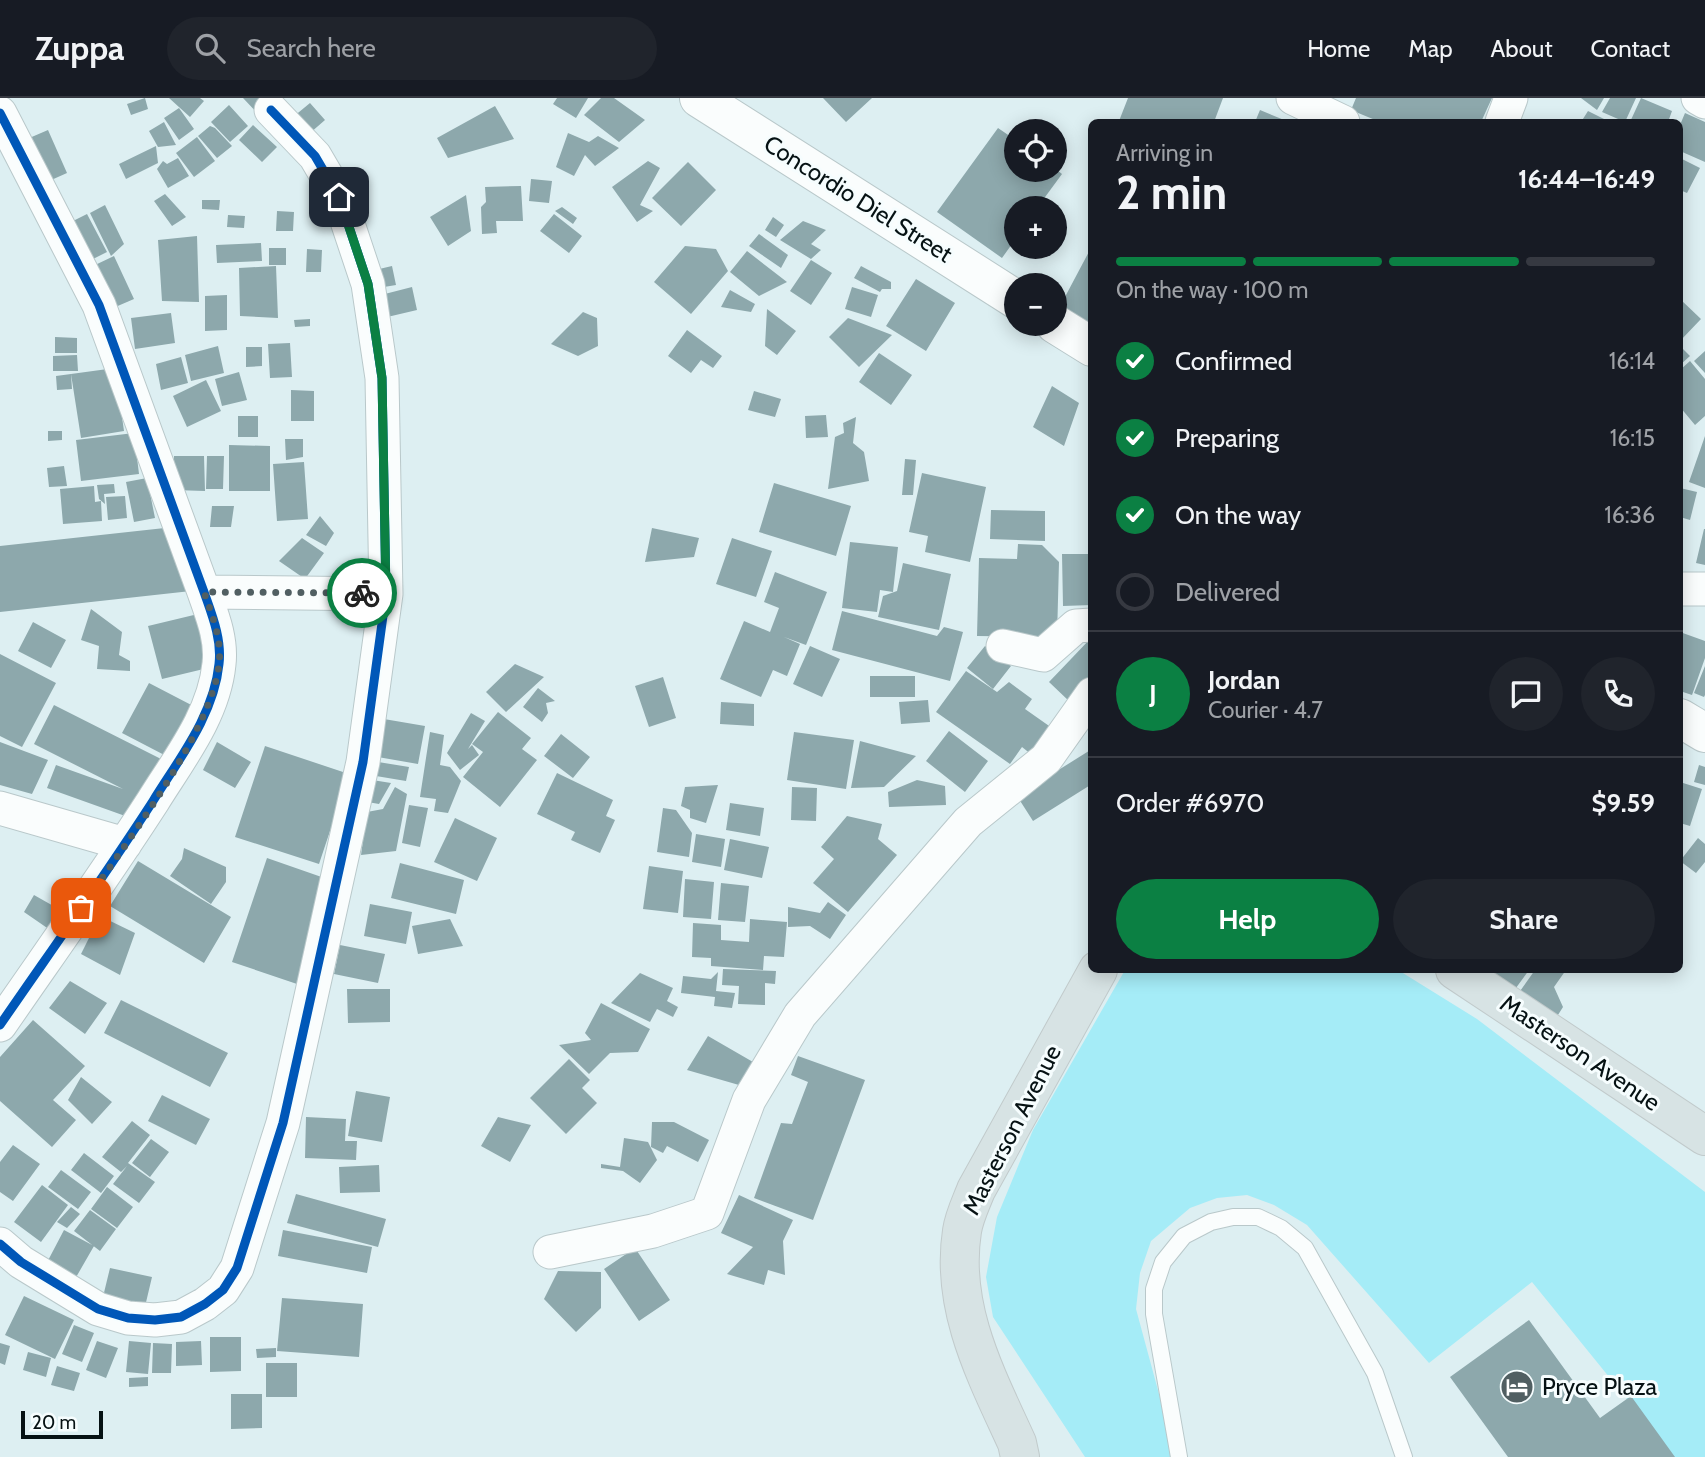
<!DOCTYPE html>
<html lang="en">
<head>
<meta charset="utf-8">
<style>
	:root { --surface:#171b24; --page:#20242c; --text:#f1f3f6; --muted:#9ea1a6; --line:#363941; --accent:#0b8043 }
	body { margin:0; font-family:Cabin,sans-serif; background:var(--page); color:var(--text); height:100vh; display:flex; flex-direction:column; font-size:26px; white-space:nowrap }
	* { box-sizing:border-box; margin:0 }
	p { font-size:23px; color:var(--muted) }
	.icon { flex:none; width:38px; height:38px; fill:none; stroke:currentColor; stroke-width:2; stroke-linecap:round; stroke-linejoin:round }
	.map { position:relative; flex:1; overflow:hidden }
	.drawer { position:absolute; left:1088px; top:21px; width:595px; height:854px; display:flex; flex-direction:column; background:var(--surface); border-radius:10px; box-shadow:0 4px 18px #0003 }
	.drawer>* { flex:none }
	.tools { position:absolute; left:1004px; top:21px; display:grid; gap:14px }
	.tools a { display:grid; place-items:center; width:63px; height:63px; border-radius:50%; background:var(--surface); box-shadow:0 4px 18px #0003; font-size:35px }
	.scale { position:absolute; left:21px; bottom:18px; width:82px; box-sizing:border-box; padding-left:7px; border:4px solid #061214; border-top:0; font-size:19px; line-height:24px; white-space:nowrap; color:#061214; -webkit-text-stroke:5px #f6fdfe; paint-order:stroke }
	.pin { position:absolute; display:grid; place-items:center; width:60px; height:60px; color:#fff; margin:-30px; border-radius:14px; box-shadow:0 4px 10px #0006 }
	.courier { position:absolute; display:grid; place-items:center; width:70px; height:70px; margin:-35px; border:5px solid #0b8043; border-radius:50%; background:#fff; color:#222; box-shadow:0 2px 9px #0007 }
	.head em { font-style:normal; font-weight:800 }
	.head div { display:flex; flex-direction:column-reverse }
	.head { display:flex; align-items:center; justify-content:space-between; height:119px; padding:0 28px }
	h1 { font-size:46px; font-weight:800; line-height:52px }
	.bar { display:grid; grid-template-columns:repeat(4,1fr); gap:10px 7px; align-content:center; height:84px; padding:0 28px }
	.bar i { height:9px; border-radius:5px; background:var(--line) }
	.bar .on { background:var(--accent) }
	.bar p { grid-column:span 4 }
	.line { display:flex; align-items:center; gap:18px; padding:0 28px; border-top:2px solid var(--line) }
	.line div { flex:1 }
	.round { display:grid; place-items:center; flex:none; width:74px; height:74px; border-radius:37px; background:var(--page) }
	ol { padding:0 28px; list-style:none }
	li { display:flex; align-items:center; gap:21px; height:77px }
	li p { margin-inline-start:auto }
	li .icon { padding:7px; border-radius:50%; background:var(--accent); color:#fff; stroke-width:4 }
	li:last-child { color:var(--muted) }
	li i { width:38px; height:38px; border:4px solid var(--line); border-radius:50% }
	.cta { display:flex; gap:14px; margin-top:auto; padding:14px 28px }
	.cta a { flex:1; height:80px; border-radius:42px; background:var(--accent); color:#fff; font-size:28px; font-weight:800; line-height:80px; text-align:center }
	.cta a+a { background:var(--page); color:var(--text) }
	header { display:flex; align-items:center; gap:42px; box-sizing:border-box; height:98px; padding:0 35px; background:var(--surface); border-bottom:2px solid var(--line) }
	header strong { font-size:33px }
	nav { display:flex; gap:38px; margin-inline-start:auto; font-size:24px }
	.search { width:490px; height:63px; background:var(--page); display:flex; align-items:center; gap:18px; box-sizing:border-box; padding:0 24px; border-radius:38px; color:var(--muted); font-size:26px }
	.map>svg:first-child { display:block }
</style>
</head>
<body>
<header>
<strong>Zuppa</strong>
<div class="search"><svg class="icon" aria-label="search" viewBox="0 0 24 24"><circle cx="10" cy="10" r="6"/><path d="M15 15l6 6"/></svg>Search here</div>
<nav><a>Home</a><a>Map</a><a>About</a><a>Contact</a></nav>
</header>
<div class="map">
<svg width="1705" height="1359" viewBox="0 0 1705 1359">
	<rect width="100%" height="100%" fill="#ddeff2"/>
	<!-- green -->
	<path fill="#a5ecf7" d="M1125,872H1398L1477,921L1705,1094V1359H1674L1532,1184L1429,1265L1307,1127L1274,1107L1247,1097L1217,1100L1190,1110L1151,1143L1140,1175L1136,1211L1169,1333L1173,1359H1085L993,1219L986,1179L997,1119L1033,1032Z"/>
	<!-- building -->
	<path fill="#8da8ac" d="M145,0L148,11L131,17L127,6Z
		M169,0H200L204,3L190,19Z
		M243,0H281L261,19Z
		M557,0H588L576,20L553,6Z
		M601,0H614L645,22L619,44L584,17Z
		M823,0H872L846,24Z
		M1128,0H1223L1214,24H1125L1119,23Z
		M1356,0H1492L1481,24H1380L1351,12Z
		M1581,0H1604L1597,12Z
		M1610,0H1636L1625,24L1602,14Z
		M1641,0L1672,13L1668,24H1630Z
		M310,5L325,22L302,42L287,24Z
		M229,7L248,28L230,44L211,24Z
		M495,8L514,41L448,60L437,40Z
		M179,10L194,31L179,42L164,20Z
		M1260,12L1289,24H1255Z
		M1588,13L1610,24H1581Z
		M1685,15L1705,24V64L1680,53V27Z
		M164,24L176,47L158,49L149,33Z
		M253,27L277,49L262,64L239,42Z
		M210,28L215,30L232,48L217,60L198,38Z
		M998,30L1017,43V72H1057L1062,76L1037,110H1017V139L1002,160L937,114Z
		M48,32L67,75L40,87L20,44Z
		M568,35L589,44L598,38L619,50L595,68L585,57L574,78L556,69Z
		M197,39L215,63L194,79L176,55Z
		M156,48L158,65L126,81L119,66Z
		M178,60L189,78L168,90L157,71L163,63L167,66Z
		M1680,60L1700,70L1687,95L1680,92Z
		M648,63L660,70L640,107L653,113L637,124L612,89Z
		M688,64L716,92L681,128L652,100Z
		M531,81L552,83L549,105L529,103Z
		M521,88L523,123H496L497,135L482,136L481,109L486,104L485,89Z
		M165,96L186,119L172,128L154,103Z
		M466,97L471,133L448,148L430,119Z
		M311,98H321L322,109H312Z
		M202,102H220L219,112L202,111Z
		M105,107L124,146L111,158L90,115Z
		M562,109L577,120L573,126L555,113Z
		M277,113L294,114L293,133H276Z
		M87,116L107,154L89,163L69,125Z
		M554,116L582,138L569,155L540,133Z
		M228,117L245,118L244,130L227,129Z
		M773,119L784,127L776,139L765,132Z
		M803,123L826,132L811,146L821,152L811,161L780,142Z
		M759,136L788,157L781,170L749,148Z
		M197,138L199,204L162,203L158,142Z
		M261,145L262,163L217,165L216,147Z
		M685,148L716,151L728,173L691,216L654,184Z
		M1092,148V232L1057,214Z
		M269,150H286V167H269Z
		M307,151L322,152L321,174H306Z
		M747,153L787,184L759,198L730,174Z
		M114,158L134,201L113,210L93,168Z
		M811,162L832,175L811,207L790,193Z
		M276,168L278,220L240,218L239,170Z
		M392,168L396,187L378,190L375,172Z
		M861,168L891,184V191H882L880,194L854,180Z
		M916,181L955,205L926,253L886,228Z
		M412,189L417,212L383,220L377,198Z
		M852,189L878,197L871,219L845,211Z
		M730,192L755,206L751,214L721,209Z
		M227,197V232L205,233V198Z
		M1680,201L1701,221L1680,243Z
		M767,211L796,233L777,257L765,248Z
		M583,214L597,220L598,248L578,258L551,246Z
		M171,215L175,245L135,251L131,220Z
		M848,220L892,237L859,269L829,239Z
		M310,221V228L295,229L294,222Z
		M687,232L722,258L713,270L701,262L691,275L668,258Z
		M55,239L77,240V255H55Z
		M290,245L292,279L270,280L268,246Z
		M218,248L224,275L191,283L185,257Z
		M246,249H262V268L246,269Z
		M1683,251L1690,258L1680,267V253Z
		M1705,253V275L1694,263Z
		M879,255L912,277L891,307L859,284Z
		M77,257L78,273H53V258Z
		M181,259L188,285L161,292L156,266Z
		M1690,263L1705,281V318L1695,327L1680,309V272Z
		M115,270L124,333L81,340L71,276Z
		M239,274L247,302L222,308L215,281Z
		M71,276L72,291L57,292L56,278Z
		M206,282L221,313L187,329L173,298Z
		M1052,288L1079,305L1064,348L1033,329Z
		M291,292L314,293V323H291Z
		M754,293L781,301L775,319L748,312Z
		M826,317L828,339L806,340L805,318Z
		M238,318H258V339H238Z
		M856,319L853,345L864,354L869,383L828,391L835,339L844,335L843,325Z
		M48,333H62V342L48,343Z
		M134,335L139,376L81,383L76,342Z
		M1705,338V390L1689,384Z
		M285,341H303V359L286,362Z
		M229,347L270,348V393H229Z
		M174,358H204L205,393L174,392Z
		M207,358H224L223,391H206Z
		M905,361L916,362L913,397H902Z
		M304,364L308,421L277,423L273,366Z
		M64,368L67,388L49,389L47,370Z
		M922,375L986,389L970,464L925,454L928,438L909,434Z
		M147,380L155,420L134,424L126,384Z
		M774,385L851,408L836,458L759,434Z
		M114,386L115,395L104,396L105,406L99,401L97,387Z
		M94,388L95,404L101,403L102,423L63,426L60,391Z
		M1680,390L1697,394L1690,422L1680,419Z
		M125,398L127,420L108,422L106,399Z
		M212,408H234L231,429H210Z
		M991,412L1045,413V443L990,441Z
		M320,418L334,435L326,448L306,437Z
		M183,428L191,493L0,514V448Z
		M652,430L699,440L694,459L645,464Z
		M1704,431H1705V467L1696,465Z
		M302,440L324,455L305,481L279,463Z
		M732,440L772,453L756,499L716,486Z
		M850,444L898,449L893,494L880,492L877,514L842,510Z
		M1018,446L1042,447L1059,464L1057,539L977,538L979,460L1017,461Z
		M1062,456H1092V507L1063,508Z
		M903,465L951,476L939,532L878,519L883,498L897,493Z
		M775,474L827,494L806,547L784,539L800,546L787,578L773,572L761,599L720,581L744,523L770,534L779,510L764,504Z
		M91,511L122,534L119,557L130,563V573L97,571L99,548L81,542Z
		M842,513L937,538L944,529L963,534L950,583L832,552Z
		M198,516L212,569L162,581L148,528Z
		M33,524L66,542L51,570L18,553Z
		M1680,534L1705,543V560L1692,597L1680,593Z
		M1092,539V581L1070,604L1049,584Z
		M810,548L840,561L822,599L793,586Z
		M985,548L1011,568L993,591L967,570Z
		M0,556L56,585L22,649L0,638Z
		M515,566L544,579L506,614L486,594Z
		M1705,568V597L1704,599L1694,595Z
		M966,573L997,594L1009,584L1032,601L1025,611L1052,630L1032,657L1022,649L1010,666L936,614Z
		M870,578H915V599H870Z
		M663,579L676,620L649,629L635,588Z
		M149,585L199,611L172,661L122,635Z
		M538,590L555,603L546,605L548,615L542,624L523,609Z
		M928,602L930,624L901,626L899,604Z
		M721,604L754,606V628L720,626Z
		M54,607L163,662L143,701L136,698L128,719L47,690L56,667L123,691L34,646Z
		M498,614L531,640L522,651L537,662L500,709L463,679L483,654L472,646Z
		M471,615L485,623L468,651L472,647L479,657L460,672L447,655Z
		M378,620L425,628L418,666L372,658Z
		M949,633L988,663L965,694L926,663Z
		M430,634L444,637L440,667L450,669L461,683L448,715L434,713L436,701L420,699Z
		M794,634L854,642L846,691L787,682Z
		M561,636L590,659L573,680L544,658Z
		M860,643L916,658L884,689L851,690Z
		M0,644L48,662L32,696L0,687Z
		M217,644L251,664L235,690L203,672Z
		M265,648L349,676L319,766L235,739Z
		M1092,651V686L1033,723L1017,698Z
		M372,663L409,669L406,683L370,677Z
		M1699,667L1705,669V687L1694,684Z
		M557,675L613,702L606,718L615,722L600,755L571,742L575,734L537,716Z
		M366,681L391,685L379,706L362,703Z
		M917,682L945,688L946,707L889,709L888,694Z
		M1680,684L1702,691L1690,728L1680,725Z
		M718,687L706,725L690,720V712L681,708L685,689Z
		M395,689L407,696L396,753L361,757L367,714L383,711Z
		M792,689L817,690L816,723L791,722Z
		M730,705L764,710L760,738L726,732Z
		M409,707L428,710L420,749L402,745Z
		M663,710L676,712L692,735L689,759L657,754Z
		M847,718L882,726L878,741L897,757L848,814L813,785L834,761L821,749Z
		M455,720L497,740L477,783L434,764Z
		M696,736L725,741L721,769L692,764Z
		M1698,740L1705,746V764L1696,775L1680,763Z
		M730,741L769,749L762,780L724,772Z
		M184,750L226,769V784L211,806L170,778L182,761Z
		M267,760L333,783L297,886L232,864Z
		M138,763L231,819L204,865L110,808Z
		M400,765L464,782L456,816L391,800Z
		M649,768L683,773L678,815L643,811Z
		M685,781L714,784L711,821L683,819Z
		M721,785L749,788L745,824L718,822Z
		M34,797L64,814L53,834L24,814Z
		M828,804L846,817L830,841L810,828L788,829V809L820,815Z
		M370,806L412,814L406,846L364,838Z
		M100,818L135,835L120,877L81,856Z
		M450,821L463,848L418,856L412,828Z
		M750,821L787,824L784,859L764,858L763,872L711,868V860L692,859L693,825L721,827V842L749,844Z
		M340,847L385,856L378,885L334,876Z
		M723,871L776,873L775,886L765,885V907L738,906L739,888L722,887Z
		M1486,872H1529L1513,894Z
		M1535,872H1566L1554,889L1563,909L1551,928L1513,903Z
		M718,874L716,893L735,895L732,910L714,908L715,899L681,895L683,878L711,881Z
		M640,875L673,890L667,903L678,909L673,919L657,911L650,924L611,905Z
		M70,883L107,905L85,936L49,910Z
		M347,891H390V924L348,925Z
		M121,902L228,955L210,989L104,935Z
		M601,905L650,931L638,954L610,955L589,976L559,947L591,942L585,935Z
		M33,922L85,968L53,1002L76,1022L52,1049L0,1003V959Z
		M708,938L753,964L739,987L687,972Z
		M798,958L865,982L813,1122L754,1100L781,1025L792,1026L808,984L791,977Z
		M569,961L590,982L582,990L597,1005L566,1036L530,1000Z
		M81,979L112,1004L92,1026L68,1002Z
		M356,993L390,999L382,1044L348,1038Z
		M162,997L210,1021L196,1047L148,1023Z
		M306,1019L346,1021L345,1043H357L356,1062L305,1060Z
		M498,1019L531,1027L510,1064L481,1048Z
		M132,1023L150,1037L128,1065L155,1084L139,1105L113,1086L127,1068L121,1074L102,1059Z
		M652,1024H674L709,1042L698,1064L667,1048L663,1055L651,1049Z
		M624,1040L648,1044L657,1062L640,1085L623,1073L601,1070V1066L620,1069Z
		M151,1041L169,1054L150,1079L132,1065Z
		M13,1047L40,1066L13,1103L0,1094V1064Z
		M84,1055L114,1078L101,1095L71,1072Z
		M379,1067L380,1094L340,1095L339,1069Z
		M61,1072L91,1094L78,1111L48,1089Z
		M42,1087L68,1107L41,1144L14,1124Z
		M107,1089L133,1109L117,1130L91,1111Z
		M296,1096L386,1121L378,1149L287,1125Z
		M739,1097L793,1122L783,1143L785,1177L768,1172L764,1187L727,1176L753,1149L721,1135Z
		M71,1109L80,1116L67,1130L57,1124Z
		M90,1112L116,1131L100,1153L74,1133Z
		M64,1132L94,1148L71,1188L43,1172Z
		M283,1132L372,1149L367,1175L278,1158Z
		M635,1150L670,1202L639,1223L604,1171Z
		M110,1170L152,1179L143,1217L101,1207Z
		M558,1173L601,1174V1210L576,1234L544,1201Z
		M24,1198L74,1222L55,1261L5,1237Z
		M282,1200L363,1206L359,1259L277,1253Z
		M1529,1222L1600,1320L1631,1298L1675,1359H1508L1450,1279Z
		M74,1227L94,1235L82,1264L62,1256Z
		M210,1239H241V1273L210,1274Z
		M97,1243L118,1250L106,1280L86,1272Z
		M129,1243L151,1245L148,1276L126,1274Z
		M201,1243L202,1267L176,1268V1244Z
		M0,1245L10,1248L5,1267L0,1265Z
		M153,1245L172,1246L171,1275H152Z
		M276,1250V1259L257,1260L256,1251Z
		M28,1254L51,1260L46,1279L23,1272Z
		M266,1265H297V1299H266Z
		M57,1268L80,1275L74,1293L51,1287Z
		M148,1279V1288L129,1289V1280Z
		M231,1296H262V1330L231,1331Z"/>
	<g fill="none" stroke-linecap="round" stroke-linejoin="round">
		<defs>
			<path id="lane" d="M1179,1359L1154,1216V1191L1163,1164L1184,1138L1211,1124L1233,1119H1258L1281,1130L1305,1150L1375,1275L1404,1359"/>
			<path id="street" d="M1293,0L1343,24
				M1698,0L1705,4
				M0,15L99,207L204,494C212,517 222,541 219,566C214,617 179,661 153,703C104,779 51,853 0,927
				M1502,24L1511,0
				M1680,491H1705
				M204,494L386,496
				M1003,548L1043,557L1076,528L1092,527
				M0,710L125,746
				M0,1146L21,1164L98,1211L128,1220L155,1222L181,1219L205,1206L223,1192L237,1170L283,1025L363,664L386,496L382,280L368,186L339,99L315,58L271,12
				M550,1154L653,1133L707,1115L749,1002L800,917L968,724L1046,661L1092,596"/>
			<path id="secondary" d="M699,0L1017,202
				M1055,226L1092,249
				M1680,620L1705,635"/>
			<path id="primary" d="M1455,872L1705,1038
				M1020,1359L1017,1345C986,1277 950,1210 962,1133C964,1119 971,1105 976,1092L1098,872"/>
		</defs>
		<!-- lane casing -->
		<use href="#lane" stroke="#b9c8ca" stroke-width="18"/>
		<!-- street casing -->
		<use href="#street" stroke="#b9c8ca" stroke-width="35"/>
		<!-- secondary casing -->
		<use href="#secondary" stroke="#b9c8ca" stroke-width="40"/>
		<!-- primary casing -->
		<use href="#primary" stroke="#c1cacb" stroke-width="40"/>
		<!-- lane -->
		<use href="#lane" stroke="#fafdfd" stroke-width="16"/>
		<!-- street -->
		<use href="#street" stroke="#fafdfd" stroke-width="33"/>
		<!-- secondary -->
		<use href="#secondary" stroke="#fafdfd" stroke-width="38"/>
		<!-- primary -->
		<use href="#primary" stroke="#d7e3e4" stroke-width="38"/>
		<defs>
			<path id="cycleway" d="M0,15L99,207L204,494C212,517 222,541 219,566C214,617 179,661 153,703C104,779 51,853 0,927
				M0,1146L21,1164L98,1211L128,1220L155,1222L181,1219L205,1206L223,1192L237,1170L283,1025L363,664L386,496L382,280L368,186L339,99L315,58L271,12"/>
		</defs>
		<!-- cycleway casing -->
		<use href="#cycleway" stroke="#f6fdfe" stroke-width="13"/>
		<!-- cycleway -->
		<use href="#cycleway" stroke="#0057b8" stroke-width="9"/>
	</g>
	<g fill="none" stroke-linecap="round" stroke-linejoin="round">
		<!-- done -->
		<path stroke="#515f62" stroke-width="7" stroke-dasharray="0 12.6" d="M81,810C121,752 212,634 219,566C222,541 212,517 204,494L362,495"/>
		<!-- route -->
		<path stroke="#0b8043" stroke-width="9" d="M339,99L368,186L382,280L386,496L362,495"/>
	</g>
	<!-- icons -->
	<defs>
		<symbol id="hotel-disc" viewBox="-11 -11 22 22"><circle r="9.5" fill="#515f62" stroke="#f6fdfe"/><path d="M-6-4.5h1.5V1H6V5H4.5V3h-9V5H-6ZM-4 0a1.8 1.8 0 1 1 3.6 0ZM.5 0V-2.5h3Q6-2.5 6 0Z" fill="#fff"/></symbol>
	</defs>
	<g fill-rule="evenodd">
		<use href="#hotel-disc" x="1498" y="1270" width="38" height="38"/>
	</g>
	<g text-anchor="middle" stroke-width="6" stroke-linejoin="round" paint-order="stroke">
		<!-- street labels -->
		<g font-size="24" fill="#061214" stroke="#f6fdfe">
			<text transform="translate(858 101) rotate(32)" y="8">Concordio Diel Street</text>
			<text transform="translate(1580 955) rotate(34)" y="8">Masterson Avenue</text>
			<text transform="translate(1012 1032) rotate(-63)" y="8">Masterson Avenue</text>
		</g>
		<!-- poi labels -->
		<g font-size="24" fill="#061214" stroke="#f6fdfe" text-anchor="start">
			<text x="1542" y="1297">Pryce Plaza</text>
		</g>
	</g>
</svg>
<div class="tools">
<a><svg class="icon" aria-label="locate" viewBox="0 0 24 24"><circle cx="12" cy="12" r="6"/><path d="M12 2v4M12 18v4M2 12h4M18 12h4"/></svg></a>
<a>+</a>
<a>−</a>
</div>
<div class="scale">20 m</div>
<div class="pin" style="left:81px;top:810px;background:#ea580c"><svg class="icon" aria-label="bag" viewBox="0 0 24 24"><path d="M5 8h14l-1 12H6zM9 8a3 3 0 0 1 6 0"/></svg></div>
<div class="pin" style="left:339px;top:99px;background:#1f2937"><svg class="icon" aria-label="home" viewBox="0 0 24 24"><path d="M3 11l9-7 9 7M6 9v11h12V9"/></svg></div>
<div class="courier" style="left:362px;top:495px"><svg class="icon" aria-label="bike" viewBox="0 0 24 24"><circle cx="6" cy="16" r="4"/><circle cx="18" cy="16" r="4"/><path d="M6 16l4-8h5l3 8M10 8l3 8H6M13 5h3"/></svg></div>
<section class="drawer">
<div class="head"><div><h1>2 min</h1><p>Arriving in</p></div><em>16:44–16:49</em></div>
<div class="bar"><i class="on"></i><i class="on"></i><i class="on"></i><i></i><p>On the way · 100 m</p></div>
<ol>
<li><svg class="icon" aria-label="check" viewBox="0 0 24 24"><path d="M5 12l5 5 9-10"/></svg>Confirmed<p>16:14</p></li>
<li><svg class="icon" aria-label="check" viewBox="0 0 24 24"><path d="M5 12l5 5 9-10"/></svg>Preparing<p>16:15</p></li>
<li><svg class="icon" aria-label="check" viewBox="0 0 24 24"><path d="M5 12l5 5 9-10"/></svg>On the way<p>16:36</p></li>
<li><i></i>Delivered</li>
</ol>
<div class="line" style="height:126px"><b class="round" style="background:var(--accent);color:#fff">J</b><div><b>Jordan</b><p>Courier · 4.7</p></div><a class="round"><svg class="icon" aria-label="chat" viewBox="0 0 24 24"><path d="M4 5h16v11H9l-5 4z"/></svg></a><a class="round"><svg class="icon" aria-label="phone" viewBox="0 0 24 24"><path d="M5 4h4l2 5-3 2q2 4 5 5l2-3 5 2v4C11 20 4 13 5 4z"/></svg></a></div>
<div class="line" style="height:91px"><div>Order #6970</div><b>$9.59</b></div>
<div class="cta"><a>Help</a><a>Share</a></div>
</section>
</div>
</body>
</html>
